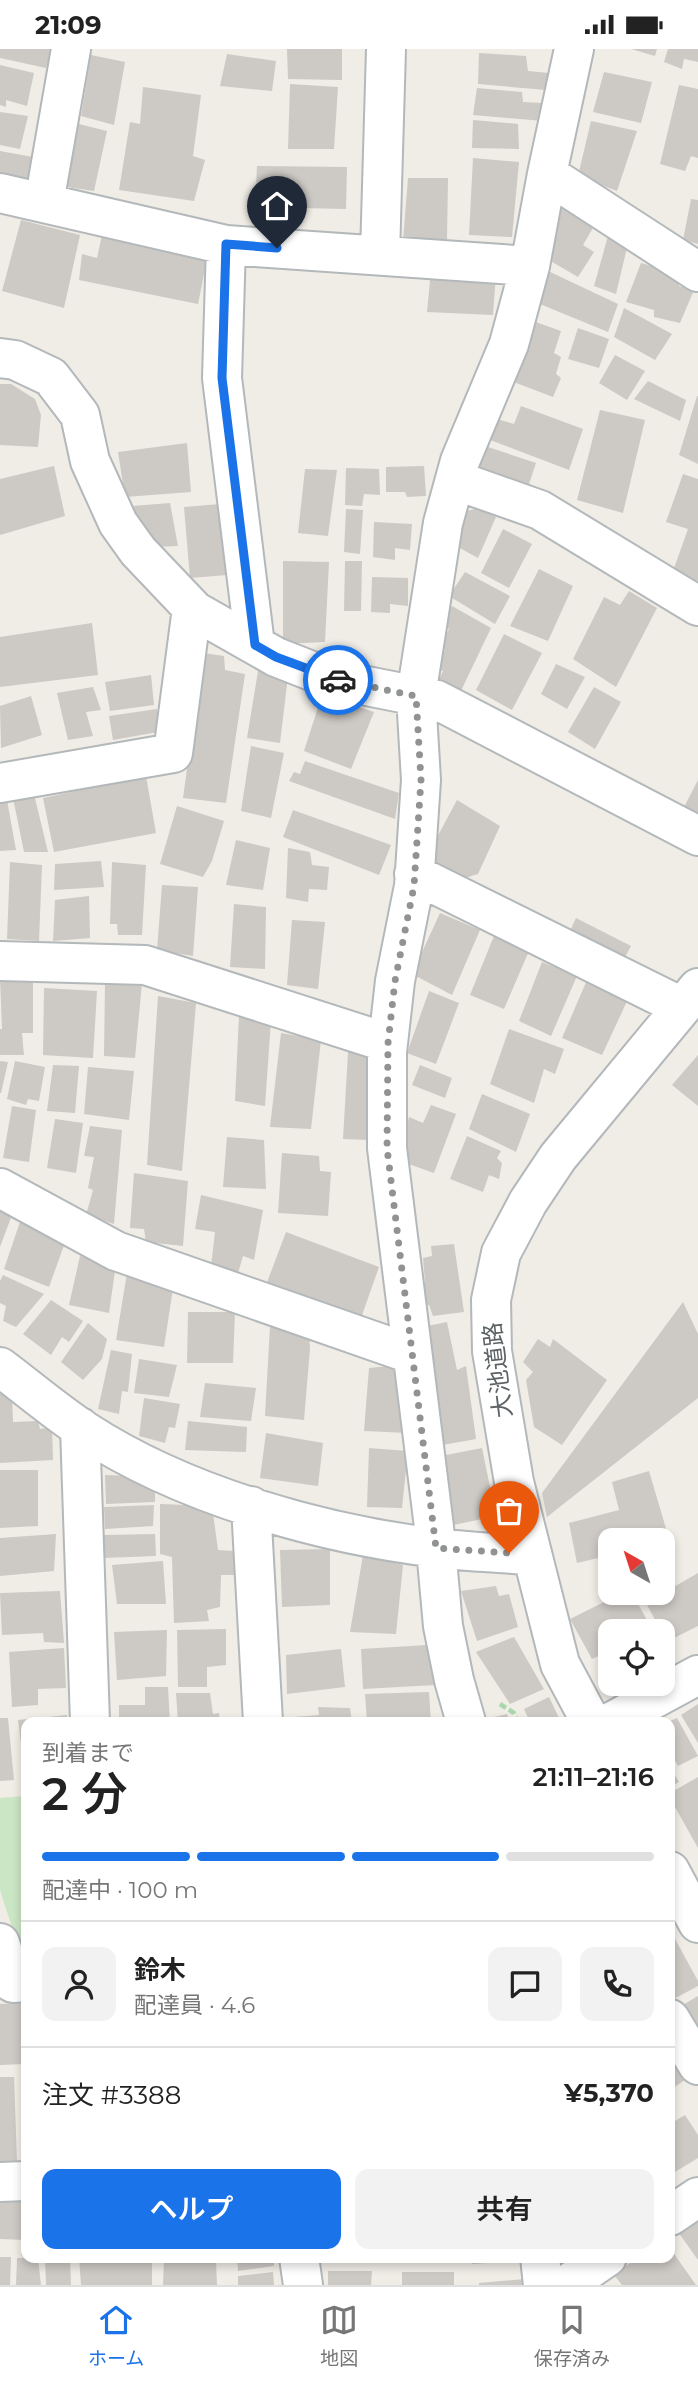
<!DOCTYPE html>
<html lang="ja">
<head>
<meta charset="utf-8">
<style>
	:root { --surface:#fff; --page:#f2f2f2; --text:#222; --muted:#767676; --line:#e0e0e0; --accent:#1a73e8 }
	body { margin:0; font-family:Montserrat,"Noto Sans JP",sans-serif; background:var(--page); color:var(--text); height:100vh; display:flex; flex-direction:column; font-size:26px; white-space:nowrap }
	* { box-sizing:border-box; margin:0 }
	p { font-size:23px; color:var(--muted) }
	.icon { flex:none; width:38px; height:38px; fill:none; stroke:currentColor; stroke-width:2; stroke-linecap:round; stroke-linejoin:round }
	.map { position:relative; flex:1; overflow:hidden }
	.panel { position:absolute; left:21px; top:1668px; width:654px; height:546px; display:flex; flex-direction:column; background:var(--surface); border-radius:14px; box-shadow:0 4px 10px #0003 }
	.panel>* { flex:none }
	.needle { width:46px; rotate:321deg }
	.fabs { position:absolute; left:598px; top:1479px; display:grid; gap:14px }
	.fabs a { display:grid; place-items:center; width:77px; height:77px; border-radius:14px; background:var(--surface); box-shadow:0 4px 10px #0003; font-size:35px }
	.pin { position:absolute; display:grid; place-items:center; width:60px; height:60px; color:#fff; margin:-72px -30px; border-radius:50% 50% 50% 0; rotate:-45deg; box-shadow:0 0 7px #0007 }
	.pin .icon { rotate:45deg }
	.courier { position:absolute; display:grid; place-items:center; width:70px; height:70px; margin:-35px; border:5px solid #1a73e8; border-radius:50%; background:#fff; color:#222; box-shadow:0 2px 9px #0007 }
	.overview em { font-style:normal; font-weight:600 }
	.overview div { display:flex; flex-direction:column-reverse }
	.overview { display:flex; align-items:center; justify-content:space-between; height:119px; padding:0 21px }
	h1 { font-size:46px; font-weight:600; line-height:52px }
	.bar { display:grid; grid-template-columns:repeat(4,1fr); gap:10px 7px; align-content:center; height:84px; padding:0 21px }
	.bar i { height:9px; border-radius:5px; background:var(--line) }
	.bar .current { background:var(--accent) }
	.bar p { grid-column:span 4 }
	.line { display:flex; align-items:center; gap:18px; padding:0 21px; border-top:2px solid var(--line) }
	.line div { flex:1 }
	.round { display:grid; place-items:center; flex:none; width:74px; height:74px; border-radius:14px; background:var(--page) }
	.cta { display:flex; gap:14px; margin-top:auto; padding:14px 21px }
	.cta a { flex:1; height:80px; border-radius:14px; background:var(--accent); color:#fff; font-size:28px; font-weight:600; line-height:80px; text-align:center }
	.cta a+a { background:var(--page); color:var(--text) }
	.status { display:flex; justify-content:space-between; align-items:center; height:49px; padding:0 35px; background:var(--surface); direction:ltr }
	.status svg { height:19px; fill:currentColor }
	.menu { display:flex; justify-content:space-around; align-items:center; height:98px; border-top:2px solid var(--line); background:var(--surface); font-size:19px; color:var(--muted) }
	.menu a { display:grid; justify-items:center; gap:4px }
	.menu .current { color:var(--accent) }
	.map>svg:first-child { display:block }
</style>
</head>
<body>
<div class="status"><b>21:09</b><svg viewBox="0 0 49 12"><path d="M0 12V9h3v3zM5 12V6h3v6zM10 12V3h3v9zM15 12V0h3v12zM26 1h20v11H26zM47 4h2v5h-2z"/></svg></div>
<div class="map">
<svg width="698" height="2236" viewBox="0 0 698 2236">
	<rect width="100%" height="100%" fill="#f0ece6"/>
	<!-- green -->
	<path fill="#cbe6c4" d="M26,1747V1906L19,1900L0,1841V1749Z"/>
	<!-- building -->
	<path fill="#cdc9c5" d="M0,0H52L46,19L0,9Z
		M287,0H342V31L288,30Z
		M631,0H657L655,7Z
		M668,0H698V13L684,10L682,20L664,13Z
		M479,4L526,7L528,22L549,24L546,41L478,35Z
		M227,5L276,12L272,42L220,37Z
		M91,6L125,13L114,76L81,67Z
		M0,16L34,24L27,57L6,51V58L0,56Z
		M604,23L652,33L641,74L593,63Z
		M290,35L338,38L334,100H288Z
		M679,36L698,40V109L691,107L685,122L660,115Z
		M143,38L201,46L193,107L205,111L194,152L119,141L130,73L140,75Z
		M477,39L522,43L523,53L544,54L543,72L473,66Z
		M0,63L28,67L20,100L0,96Z
		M473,71L518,75L519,100L472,99Z
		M591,72L637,82L617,142L578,127Z
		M71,73L107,82L94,142L66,138Z
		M0,102L33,108L29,140L0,135Z
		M473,109L519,113L512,188L469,186Z
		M257,117L347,118L346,160L255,158Z
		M408,129H448L447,190L403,192Z
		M691,150L698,151V195L683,191Z
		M564,155L597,172L583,196L594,203L578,228L542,207L547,182Z
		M21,171L80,186L64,259L2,242Z
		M610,180L629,190L616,245L594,237Z
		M102,186L207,210L198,255L79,231L82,205L97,209Z
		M641,214L681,225L679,237L694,241L680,274L654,268V261L626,253Z
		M431,221L496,225L493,266L427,263Z
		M548,222L618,255L608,283L535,253Z
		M624,259L672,285L655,311L614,288Z
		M533,272L561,282L554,304L561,308L556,325L561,329L553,348L511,332Z
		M578,279L609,290L599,319L568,310Z
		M615,306L645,322L627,351L599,334Z
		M648,332L686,351L680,372L634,350Z
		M0,335H11L35,350L41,366L38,398L0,396Z
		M697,347H698V415L679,406Z
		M521,357L583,380L569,421L485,389L493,369L514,375Z
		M600,361L645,371L623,464L577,451Z
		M187,394L191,443L125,448L118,403Z
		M485,397L536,414L525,447L473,427Z
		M54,417L65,467L0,486V430Z
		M424,417L426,447L407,448L405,443H386V418Z
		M346,419L379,420L380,446L364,445L362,457L345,456Z
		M305,420L337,421L328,487L298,484Z
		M683,425L698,430V532L673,522L688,480L666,473Z
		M170,454L178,497L153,498L147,479H134L132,457Z
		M220,455L227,526L190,529L184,458Z
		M479,459L496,468L478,509L447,492L462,463Z
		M346,460L363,461L360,505L344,503Z
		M374,473L412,475L410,501L395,499V511L373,508Z
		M503,480L532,495L509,539L481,524Z
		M283,512L329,513L325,593L283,595Z
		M345,512H362L361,562H344Z
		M539,520L573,537L548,592L510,577Z
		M465,523L510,547L495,575L449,547Z
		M372,528L408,529V557L390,555V564L371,563Z
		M629,542L657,559L616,638L573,610L604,548L620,556Z
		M452,557L491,579L458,648L436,636L443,622L436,619L445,601L439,599L449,580L441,576Z
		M92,574L98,626L0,638V588Z
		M504,585L542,604L512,661L476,641Z
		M203,604L224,607L225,621L245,625L226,754L183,749Z
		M556,615L585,628L567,660L541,645Z
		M258,622L288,627L280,694L247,689Z
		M151,626L154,656L110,662L105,633Z
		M93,638L101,661L86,663L93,687L68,691L57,644Z
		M594,638L621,653L595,700L568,683Z
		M322,646L374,663L351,720L304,702Z
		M31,647L42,686L1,699L0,657Z
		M157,660L158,683L113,691L109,667Z
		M251,697L284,704L271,769L241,762Z
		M305,712L399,744L395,770L289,732L294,723L300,725Z
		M146,727L156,784L54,803L43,749Z
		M698,731V768L683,760Z
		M33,741L48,803H24L12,744Z
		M7,751L16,801L0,802V752Z
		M457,751L500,777L478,825L465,829L426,809Z
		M177,757L224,772L212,812L203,828L160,815Z
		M293,761L391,796L379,826L283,788Z
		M236,791L270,799L263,841L226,836Z
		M288,799L310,803L312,816L329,818L327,841L309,840L308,853L286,849Z
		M101,812L104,838L54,841L55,815Z
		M10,813L42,816L39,892L7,890Z
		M112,813L146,816L142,886H118L117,875H110Z
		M162,836L198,838L193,907L157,901Z
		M89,847L90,889L53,892L55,851Z
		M234,855L266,858L265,920L230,918Z
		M440,864L480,881L452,946L412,925Z
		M576,869L631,897L624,910L570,882Z
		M292,871L325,873L318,940L287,936Z
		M494,887L529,902L504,960L470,946Z
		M542,913L577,927L551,987L519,972Z
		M0,929L33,931V984H22L24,1006H0V980H2Z
		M587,931L629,948L602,1006L562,989Z
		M105,933L142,934L135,1009L104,1007Z
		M44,939L97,942L93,1009L43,1006Z
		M429,942L459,954L436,1015L407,1004Z
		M158,947L196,954L182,1122L147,1116Z
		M239,966L271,971L265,1057L235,1052Z
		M509,980L564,1000L555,1025L544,1020L534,1054L490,1035Z
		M281,984L321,991L311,1080L270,1078Z
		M348,1003L370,1008L369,1091L343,1090Z
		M698,1006V1057L672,1036Z
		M0,1012L8,1013L1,1044H0Z
		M15,1012L45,1018L39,1052L28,1050L26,1056L7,1050Z
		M53,1016L79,1017L75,1064L47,1062Z
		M420,1016L452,1029L445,1049L412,1036Z
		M88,1018L134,1022L129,1071L84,1065Z
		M482,1045L530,1065L516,1103L469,1080Z
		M431,1056L456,1065L434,1124L400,1112L409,1068L423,1074Z
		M12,1057L36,1061L29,1113L3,1109Z
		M55,1070L83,1074L76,1124L47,1119Z
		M90,1077L122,1081L114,1175L86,1166L93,1141L88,1139L94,1108L84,1107Z
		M467,1087L501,1102L497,1109L502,1114L499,1130L489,1126L483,1143L450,1130Z
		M227,1088L264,1091L266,1140L223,1138Z
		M282,1104L319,1107L320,1122L331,1123L328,1167L278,1164Z
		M134,1124L188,1132L183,1197L146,1193L144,1180L130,1179Z
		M201,1146L263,1161L254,1211L243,1207L238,1224L211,1217L215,1183L195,1180Z
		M0,1161L12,1166L0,1198Z
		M21,1170L67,1188L49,1238L4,1220Z
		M286,1183L379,1218L361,1269L266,1236Z
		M454,1195L464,1263L433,1267L429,1256L421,1258L425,1233L423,1209L432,1207L431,1197Z
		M80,1207L116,1215L109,1264L69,1256Z
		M127,1224L174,1233L164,1298L116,1291Z
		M3,1226L44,1245L16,1278L3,1272L6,1257L0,1254V1232Z
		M51,1251L83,1272L69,1293L62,1288L51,1306L23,1285Z
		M683,1253L698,1285V1349L547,1468L542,1444Z
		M188,1263H235L233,1314H187Z
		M447,1273L457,1321L466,1317L476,1390L437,1397L422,1278Z
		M88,1274L107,1290L102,1310L83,1331L61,1313Z
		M270,1277L309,1284L310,1300L304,1371L265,1367Z
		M538,1290L550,1298L553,1290L607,1331L562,1396L534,1378L526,1331L533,1323L523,1313Z
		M111,1301L132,1305L128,1343L122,1342L119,1365L98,1360Z
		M139,1310L177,1316L169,1348L134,1344Z
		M400,1316L408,1384L364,1382L369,1319Z
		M205,1334L256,1339L251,1372L200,1368Z
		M0,1345H12L13,1373L38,1372L40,1380L52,1378L53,1411L0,1414Z
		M144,1349L180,1355L175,1379L169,1378L165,1394L139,1387Z
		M188,1372L247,1378L246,1403L185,1401Z
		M266,1384L323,1394L318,1437L260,1429Z
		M369,1399L408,1402L402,1459L367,1458Z
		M482,1399L496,1467L449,1477L441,1407Z
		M0,1421H38V1477L0,1479Z
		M649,1422L670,1493L611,1491V1506L577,1514L569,1474L619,1461L612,1433Z
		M105,1426L132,1427L155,1437V1453L106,1455Z
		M160,1455L212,1457L218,1501L234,1502L235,1526H221L220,1558L207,1561L209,1572L174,1574L172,1508L160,1505Z
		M154,1456L153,1477L105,1480L104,1458Z
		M56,1485L54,1522L0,1527V1489Z
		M155,1485L156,1507L103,1509L104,1486Z
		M330,1500V1556L282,1558L280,1501Z
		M363,1506L403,1516L396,1585L350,1583Z
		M163,1512L166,1555H117L112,1516Z
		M698,1524V1577L666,1593L663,1582H661L646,1554Z
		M496,1537L499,1547L509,1545L518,1578L477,1592L461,1542Z
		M60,1542L64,1594L44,1593L43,1584L2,1586L0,1544Z
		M622,1544H632L653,1582H611V1601L592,1610L570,1570Z
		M226,1580V1616L207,1618V1638H178L177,1581Z
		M167,1581L166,1627L117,1631L114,1583Z
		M514,1588L544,1640L510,1655L476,1603Z
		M427,1596L436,1636L363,1640L361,1600Z
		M64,1599L66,1639L38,1640V1656L12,1658L9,1603Z
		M341,1600L345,1638L287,1645L286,1606Z
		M145,1638H168L170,1673H119V1656H145Z
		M429,1643L431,1673H367L365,1645Z
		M176,1644H210L213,1665L219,1664L220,1673H178Z
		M549,1648L561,1673H530L524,1660Z
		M698,1655V1694L681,1666Z
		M318,1658L350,1659L352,1673H293V1668L319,1666Z
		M507,1665L510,1673H485V1670Z
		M67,1666V1673H26L25,1726L18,1671Z
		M0,1669H8L14,1731L0,1732Z
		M677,1669L698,1707L678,1717L670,1703V1672Z
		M670,1718L679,1733L670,1738Z
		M698,1728V1799L670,1749V1744Z
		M675,1890L698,1932V1937L670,1952V1893Z
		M698,1947V1994L676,1960Z
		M26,1954V2015L0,2016V1955Z
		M670,2012L685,2031L670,2041Z
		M0,2028H14L17,2112L0,2115Z
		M685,2066L698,2086V2109L670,2126V2075Z
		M26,2144V2191L0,2190V2145Z
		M698,2168V2211L676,2180Z
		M670,2199L696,2236H622L614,2226L638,2208H670Z
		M0,2208H11L10,2236H0Z
		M45,2208L70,2209L71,2236H46Z
		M79,2208L152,2209V2236H81Z
		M237,2208H274V2217L238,2222Z
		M417,2208H447V2211H417Z
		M473,2208H516L517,2212L472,2215Z
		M17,2209H38L41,2236H16Z
		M164,2210L216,2212L217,2236H163Z
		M328,2222H372L371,2236H328Z
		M273,2223L274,2236H238V2227Z
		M402,2223H454V2236H402Z
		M525,2230V2236H479V2234Z"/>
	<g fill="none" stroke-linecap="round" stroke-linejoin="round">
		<defs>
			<path id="minor" d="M547,125L698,223
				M0,144L226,196L530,217
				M44,154L71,0
				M226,196L222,329L255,596
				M380,206L386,0
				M0,309L15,311L51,328L80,366L90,412L118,474L138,502L195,562L276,608L332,630L437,651L698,787
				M455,431L540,461L698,557
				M0,734L173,704L192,559
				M414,825L682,958
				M0,912L145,916L388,994
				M0,1139L116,1202L411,1305
				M0,1318C28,1339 56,1363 85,1382C183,1446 321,1485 437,1499C468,1503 501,1504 532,1506
				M80,1378L90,1673
				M251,1457L263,1673
				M466,1673L454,1631L443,1577L434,1478L387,1099V1003L395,932L414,837L421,731L416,647L443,474L460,412L509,295L530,217L547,125L574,0
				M591,1673L560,1615L514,1433L492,1302L491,1251L501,1204L528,1153L558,1108L698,939
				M611,1673L698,1626
				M670,1822L698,1874
				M0,1894L13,1934L26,1933
				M670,1970L698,2016
				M0,2133L26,2132
				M670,2167L698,2148
				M299,2208L303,2236
				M540,2208L543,2236
				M566,2236L607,2208"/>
		</defs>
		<!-- minor casing -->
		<use href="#minor" stroke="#b3b8ba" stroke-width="42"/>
		<!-- path -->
		<path stroke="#a7d8a9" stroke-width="4.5" stroke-dasharray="7 3.5" stroke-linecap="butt" d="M500,1655L514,1664L518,1673"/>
		<!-- minor -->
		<use href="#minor" stroke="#fff" stroke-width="38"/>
	</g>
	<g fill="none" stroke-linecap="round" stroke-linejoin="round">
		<!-- done -->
		<path stroke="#919393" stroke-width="7" stroke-dasharray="0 12.6" d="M338,631L416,647L421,731L414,837L395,932L388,994L387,1099L436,1499L509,1504"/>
		<!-- route -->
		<path stroke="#1a73e8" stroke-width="9" d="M277,199L226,195L222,329L255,596L276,608L338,631"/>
	</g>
	<g text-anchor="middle" stroke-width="5" stroke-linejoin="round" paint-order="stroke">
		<!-- street labels -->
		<g font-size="24" fill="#5e6366" stroke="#fff">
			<text transform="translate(498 1321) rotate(-97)" y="8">大池道路</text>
		</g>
	</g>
</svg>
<div class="fabs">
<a><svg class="needle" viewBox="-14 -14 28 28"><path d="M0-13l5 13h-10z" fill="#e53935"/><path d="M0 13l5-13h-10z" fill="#767676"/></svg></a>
<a><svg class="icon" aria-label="locate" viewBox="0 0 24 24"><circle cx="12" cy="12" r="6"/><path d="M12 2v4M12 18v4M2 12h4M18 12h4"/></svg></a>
</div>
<div class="pin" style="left:509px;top:1504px;background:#ea580c"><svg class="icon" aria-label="bag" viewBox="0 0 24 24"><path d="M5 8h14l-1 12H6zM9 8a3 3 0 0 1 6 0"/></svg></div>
<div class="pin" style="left:277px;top:199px;background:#1f2937"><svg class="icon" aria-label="home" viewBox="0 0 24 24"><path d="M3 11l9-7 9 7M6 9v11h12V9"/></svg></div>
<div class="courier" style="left:338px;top:631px"><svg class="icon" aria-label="car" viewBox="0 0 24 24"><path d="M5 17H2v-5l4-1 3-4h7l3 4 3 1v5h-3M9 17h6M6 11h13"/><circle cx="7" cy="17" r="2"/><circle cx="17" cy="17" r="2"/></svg></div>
<section class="panel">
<div class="overview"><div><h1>2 分</h1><p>到着まで</p></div><em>21:11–21:16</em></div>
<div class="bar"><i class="current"></i><i class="current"></i><i class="current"></i><i></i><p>配達中 · 100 m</p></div>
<div class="line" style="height:126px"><a class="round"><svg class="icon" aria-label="person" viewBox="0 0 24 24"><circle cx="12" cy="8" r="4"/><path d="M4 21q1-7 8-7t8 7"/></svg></a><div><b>鈴木</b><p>配達員 · 4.6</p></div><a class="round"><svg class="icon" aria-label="chat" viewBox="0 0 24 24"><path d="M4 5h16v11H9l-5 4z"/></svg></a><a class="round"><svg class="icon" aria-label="phone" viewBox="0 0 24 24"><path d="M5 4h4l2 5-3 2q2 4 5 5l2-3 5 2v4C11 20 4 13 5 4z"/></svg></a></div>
<div class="line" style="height:91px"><div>注文 #3388</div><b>¥5,370</b></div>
<div class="cta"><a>ヘルプ</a><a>共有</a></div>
</section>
</div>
<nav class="menu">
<a class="current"><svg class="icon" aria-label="home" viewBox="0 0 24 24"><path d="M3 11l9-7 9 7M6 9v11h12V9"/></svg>ホーム</a>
<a><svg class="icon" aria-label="map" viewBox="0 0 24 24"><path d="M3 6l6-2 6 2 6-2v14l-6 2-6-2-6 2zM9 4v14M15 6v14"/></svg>地図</a>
<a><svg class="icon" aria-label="saved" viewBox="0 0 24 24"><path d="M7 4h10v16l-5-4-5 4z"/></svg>保存済み</a>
</nav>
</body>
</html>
